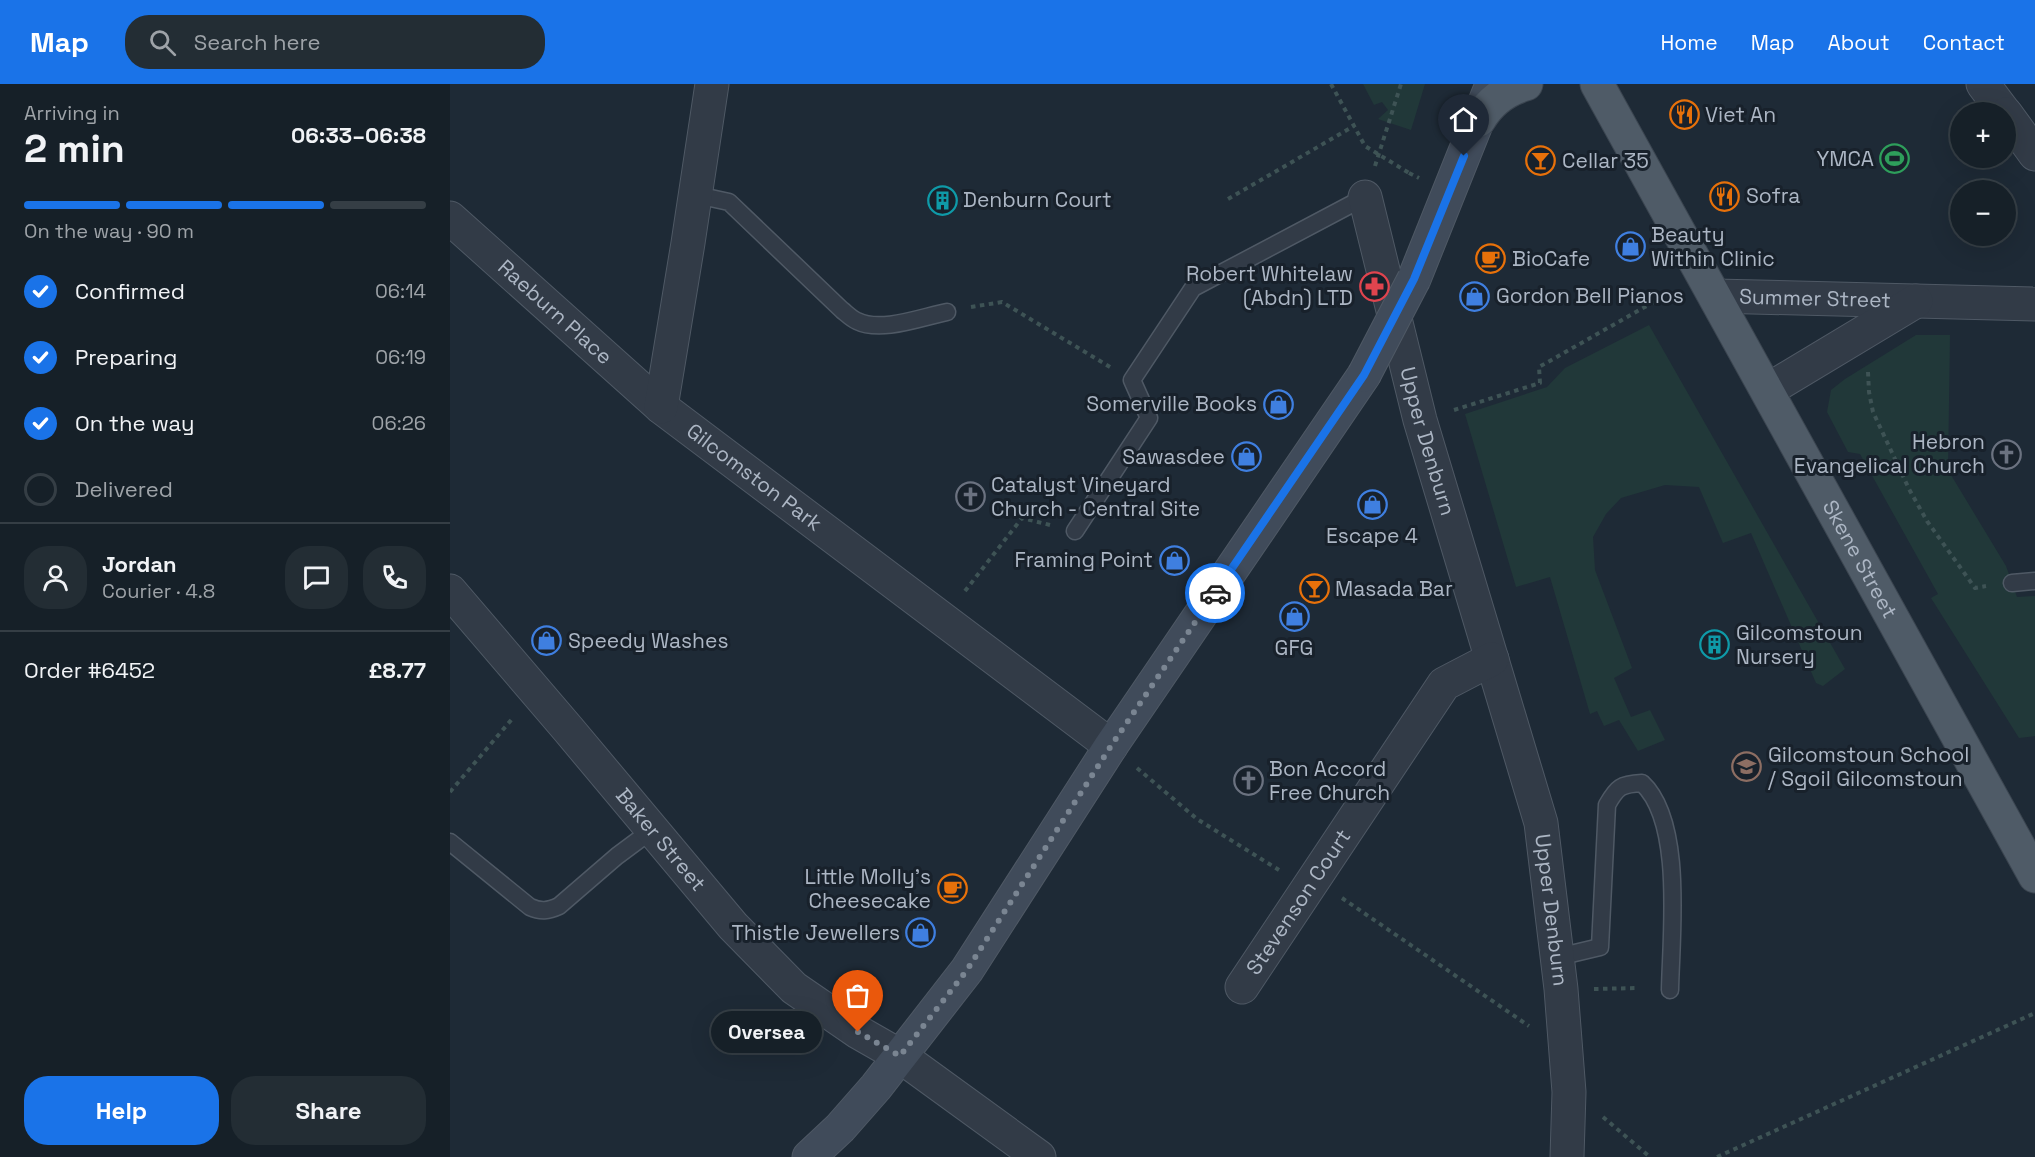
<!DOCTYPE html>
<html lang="en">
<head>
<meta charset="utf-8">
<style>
	:root { --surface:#162028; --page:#232d34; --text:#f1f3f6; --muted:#9ea3a8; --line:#353e45; --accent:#1a73e8 }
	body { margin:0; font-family:"Space Grotesk",sans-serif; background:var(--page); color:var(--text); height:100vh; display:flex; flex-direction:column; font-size:22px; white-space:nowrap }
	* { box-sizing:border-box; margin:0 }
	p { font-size:20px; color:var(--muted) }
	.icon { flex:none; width:33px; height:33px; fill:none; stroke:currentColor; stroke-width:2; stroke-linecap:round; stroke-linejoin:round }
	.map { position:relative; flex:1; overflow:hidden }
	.drawer { display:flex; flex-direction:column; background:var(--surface); width:450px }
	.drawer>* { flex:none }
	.fabs { position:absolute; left:1500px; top:18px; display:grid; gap:12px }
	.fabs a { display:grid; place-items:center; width:66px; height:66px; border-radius:50%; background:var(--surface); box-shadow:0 6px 24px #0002,0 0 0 2px var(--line); font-size:30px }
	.pin { position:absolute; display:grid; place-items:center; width:51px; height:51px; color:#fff; margin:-62px -26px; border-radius:50% 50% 50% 0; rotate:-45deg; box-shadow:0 0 6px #0007 }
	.pin .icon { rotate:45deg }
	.courier { position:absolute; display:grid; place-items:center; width:60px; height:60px; margin:-30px; border:4px solid #1a73e8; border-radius:50%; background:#fff; color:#222; box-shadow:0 2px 8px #0007 }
	.bubble { position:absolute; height:42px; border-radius:21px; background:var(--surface); box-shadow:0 6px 24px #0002,0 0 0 2px var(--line); font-size:20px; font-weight:600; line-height:42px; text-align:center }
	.summary em { font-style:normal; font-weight:600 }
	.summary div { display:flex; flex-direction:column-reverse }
	.summary { display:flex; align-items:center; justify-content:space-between; height:102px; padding:0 24px }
	h1 { font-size:39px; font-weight:600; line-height:45px }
	.bar { display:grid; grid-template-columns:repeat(4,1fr); gap:9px 6px; align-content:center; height:72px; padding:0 24px }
	.bar i { height:8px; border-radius:4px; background:var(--line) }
	.bar .selected { background:var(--accent) }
	.bar p { grid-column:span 4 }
	.line { display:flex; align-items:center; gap:15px; padding:0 24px; border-top:2px solid var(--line) }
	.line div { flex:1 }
	.round { display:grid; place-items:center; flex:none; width:63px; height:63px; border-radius:24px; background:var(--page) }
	ol { padding:0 24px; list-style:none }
	li { display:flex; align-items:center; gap:18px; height:66px }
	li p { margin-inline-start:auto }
	li .icon { padding:6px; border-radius:50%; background:var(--accent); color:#fff; stroke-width:4 }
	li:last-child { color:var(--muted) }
	li i { width:33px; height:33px; border:3px solid var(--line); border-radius:50% }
	.button { display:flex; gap:12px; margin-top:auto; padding:12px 24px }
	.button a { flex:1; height:69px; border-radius:24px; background:var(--accent); color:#fff; font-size:24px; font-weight:600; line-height:69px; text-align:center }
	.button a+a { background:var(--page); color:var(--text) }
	header { display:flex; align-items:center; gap:36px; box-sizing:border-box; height:84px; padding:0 30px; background:var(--accent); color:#fff }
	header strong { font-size:28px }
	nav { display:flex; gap:33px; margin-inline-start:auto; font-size:21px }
	.search { width:420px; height:54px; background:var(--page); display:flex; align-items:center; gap:15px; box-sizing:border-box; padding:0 21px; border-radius:24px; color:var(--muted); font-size:22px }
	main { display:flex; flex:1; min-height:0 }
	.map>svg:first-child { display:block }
</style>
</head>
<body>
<header>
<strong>Map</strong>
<div class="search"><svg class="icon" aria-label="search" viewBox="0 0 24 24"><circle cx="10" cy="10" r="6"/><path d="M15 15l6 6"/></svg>Search here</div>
<nav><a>Home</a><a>Map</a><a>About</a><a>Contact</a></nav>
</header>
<main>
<section class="drawer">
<div class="summary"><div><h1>2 min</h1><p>Arriving in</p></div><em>06:33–06:38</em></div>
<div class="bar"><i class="selected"></i><i class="selected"></i><i class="selected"></i><i></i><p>On the way · 90 m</p></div>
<ol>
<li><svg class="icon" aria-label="check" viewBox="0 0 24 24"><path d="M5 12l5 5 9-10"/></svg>Confirmed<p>06:14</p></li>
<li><svg class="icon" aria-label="check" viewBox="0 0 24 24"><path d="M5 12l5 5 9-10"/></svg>Preparing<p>06:19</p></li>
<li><svg class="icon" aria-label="check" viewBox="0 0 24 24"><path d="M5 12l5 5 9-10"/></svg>On the way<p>06:26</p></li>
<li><i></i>Delivered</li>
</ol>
<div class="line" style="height:108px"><a class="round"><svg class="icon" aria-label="person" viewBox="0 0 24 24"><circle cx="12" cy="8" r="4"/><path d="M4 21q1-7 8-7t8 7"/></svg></a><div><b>Jordan</b><p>Courier · 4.8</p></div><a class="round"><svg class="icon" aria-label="chat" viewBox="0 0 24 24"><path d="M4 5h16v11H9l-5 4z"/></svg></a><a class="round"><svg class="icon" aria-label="phone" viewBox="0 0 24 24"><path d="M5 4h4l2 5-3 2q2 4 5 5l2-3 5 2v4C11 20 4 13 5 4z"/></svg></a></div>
<div class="line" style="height:78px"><div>Order #6452</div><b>£8.77</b></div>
<div class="button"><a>Help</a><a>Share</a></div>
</section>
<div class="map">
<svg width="1585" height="1073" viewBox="0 0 1585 1073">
	<rect width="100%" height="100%" fill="#1e2a36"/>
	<!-- green -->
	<path fill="#213839" d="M913,0H975L961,46L928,35L938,26L932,18L924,21Z
		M1199,241L1395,585L1373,602L1366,599L1301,449L1273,459L1249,403L1215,401L1171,414L1156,430L1143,453L1145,486L1182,584L1164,594L1181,633L1200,626L1215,656L1188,667L1169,636L1154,642L1147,627L1140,630L1100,493L1066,503L1015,330L1097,303L1115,284Z
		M1466,251H1500L1498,386L1556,482L1567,513L1585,512V652L1569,654L1481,514L1488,510L1410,370L1398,368L1377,328L1381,306L1395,295Z"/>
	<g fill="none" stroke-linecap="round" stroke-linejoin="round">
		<defs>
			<path id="lane" d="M246,108L256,113L279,118L392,226C397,230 402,235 407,237C431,249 472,233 497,228
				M625,447L699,334L682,296L743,204L915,113
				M1562,499L1585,497
				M0,758L80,823C91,828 98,827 109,822L167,772L202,746
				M1108,873L1150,863L1157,721C1167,703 1171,700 1192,699C1234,738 1221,851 1220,906"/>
			<g id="street">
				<path d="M1533,0L1554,28"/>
				<path d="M1556,30L1585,70"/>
				<path id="s1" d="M915,113L970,336L1091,739L1111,905L1119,1008L1117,1073"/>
				<path id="s2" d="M0,134L211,323L661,662"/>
				<path id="s3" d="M1265,212L1585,220"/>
				<path d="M1318,306L1466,217"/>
				<path d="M211,323L238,159L262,0"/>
				<path id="s4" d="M0,507L118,645L283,842L344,904L408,948L450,972L589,1073"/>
				<path id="s5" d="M792,903L994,600L1042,575"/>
			</g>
			<path id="secondary" d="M964,195L1039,8
				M359,1073L390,1044L426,1003L517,886L661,662L914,291"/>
			<g id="primary">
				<path id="s6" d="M1147,0L1585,792"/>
				<path d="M1029,36C1040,17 1055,6 1076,0"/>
			</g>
		</defs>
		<!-- lane casing -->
		<use href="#lane" stroke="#4f5965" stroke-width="19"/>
		<!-- street casing -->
		<use href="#street" stroke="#4f5965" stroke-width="35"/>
		<!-- secondary casing -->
		<use href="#secondary" stroke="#4f5965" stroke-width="35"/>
		<!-- primary casing -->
		<use href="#primary" stroke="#3b4550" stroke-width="35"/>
		<!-- path -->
		<path stroke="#3e5355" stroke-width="4" stroke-dasharray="4.5 4.5" stroke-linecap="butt" d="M925,82L951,0
			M959,89L969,94
			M778,115L904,42
			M521,223L552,218L660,283
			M1418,288L1419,308L1423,328L1459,405L1477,437L1525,504L1536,502
			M1004,326L1090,299L1089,283L1223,207
			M515,507L572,434L600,441
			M687,684L747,735L829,786
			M0,708L62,635
			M892,814L1079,942
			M1144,905L1188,904
			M1153,1033L1200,1073
			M1267,1073L1585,929"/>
		<!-- lane -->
		<use href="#lane" stroke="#323b47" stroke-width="16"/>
		<!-- street -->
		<use href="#street" stroke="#323b47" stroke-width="33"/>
		<!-- secondary -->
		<use href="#secondary" stroke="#404b5a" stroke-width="33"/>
		<!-- primary -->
		<use href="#primary" stroke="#4f5b67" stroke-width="33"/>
		<defs>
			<path id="secondary-bridge" d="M914,291L964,195"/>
		</defs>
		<!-- secondary-bridge casing -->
		<use href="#secondary-bridge" stroke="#4f5965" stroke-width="35" stroke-linecap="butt"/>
		<!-- path-bridge -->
		<path stroke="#3e5355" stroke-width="4" stroke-dasharray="4.5 4.5" stroke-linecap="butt" d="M881,0L915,62L959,89"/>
		<!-- secondary-bridge -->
		<use href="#secondary-bridge" stroke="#404b5a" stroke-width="33"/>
	</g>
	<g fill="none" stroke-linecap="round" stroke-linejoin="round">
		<!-- done -->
		<path stroke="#7a8592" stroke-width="6" stroke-dasharray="0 10.8" d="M408,948L450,972L517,886L661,662L765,509"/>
		<!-- route -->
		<path stroke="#1a73e8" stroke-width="8" d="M765,509L914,291L964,195L1014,72"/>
	</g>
	<!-- icons -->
	<defs>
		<symbol id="restaurant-ring" viewBox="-11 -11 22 22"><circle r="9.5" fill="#18212b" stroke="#e8710a" stroke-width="1.5"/><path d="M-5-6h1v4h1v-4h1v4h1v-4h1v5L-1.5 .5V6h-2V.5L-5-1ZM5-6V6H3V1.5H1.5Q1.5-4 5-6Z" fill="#e8710a"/></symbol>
		<symbol id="stadium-ring" viewBox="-11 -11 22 22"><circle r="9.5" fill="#18212b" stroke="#2e9e5b" stroke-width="1.5"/><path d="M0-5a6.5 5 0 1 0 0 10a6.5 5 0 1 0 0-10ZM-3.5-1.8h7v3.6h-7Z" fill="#2e9e5b"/></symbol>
		<symbol id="bar-ring" viewBox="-11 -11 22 22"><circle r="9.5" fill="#18212b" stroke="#e8710a" stroke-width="1.5"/><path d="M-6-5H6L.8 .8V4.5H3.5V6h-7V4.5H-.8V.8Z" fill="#e8710a"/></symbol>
		<symbol id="building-ring" viewBox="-11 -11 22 22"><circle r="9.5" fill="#18212b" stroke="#0f9aa8" stroke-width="1.5"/><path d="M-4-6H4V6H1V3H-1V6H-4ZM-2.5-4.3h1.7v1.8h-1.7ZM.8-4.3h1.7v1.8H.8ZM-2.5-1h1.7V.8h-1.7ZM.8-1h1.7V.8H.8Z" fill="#0f9aa8"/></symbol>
		<symbol id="shop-ring" viewBox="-11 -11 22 22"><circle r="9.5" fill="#18212b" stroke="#3f7fe0" stroke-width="1.5"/><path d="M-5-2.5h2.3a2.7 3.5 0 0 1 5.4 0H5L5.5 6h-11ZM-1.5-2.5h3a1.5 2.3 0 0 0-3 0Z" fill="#3f7fe0"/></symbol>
		<symbol id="cafe-ring" viewBox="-11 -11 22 22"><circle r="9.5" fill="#18212b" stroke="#e8710a" stroke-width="1.5"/><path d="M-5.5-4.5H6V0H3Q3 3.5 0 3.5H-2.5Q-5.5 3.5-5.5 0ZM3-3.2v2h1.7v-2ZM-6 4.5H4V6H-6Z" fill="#e8710a"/></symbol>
		<symbol id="pharmacy-ring" viewBox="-11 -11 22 22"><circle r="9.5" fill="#18212b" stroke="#e0444e" stroke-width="1.5"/><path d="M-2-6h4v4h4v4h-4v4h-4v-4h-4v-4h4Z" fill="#e0444e"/></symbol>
		<symbol id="church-ring" viewBox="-11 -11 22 22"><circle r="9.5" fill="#18212b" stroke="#6b7280" stroke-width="1.5"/><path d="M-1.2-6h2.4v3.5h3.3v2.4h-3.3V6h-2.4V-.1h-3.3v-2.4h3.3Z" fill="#6b7280"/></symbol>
		<symbol id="school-ring" viewBox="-11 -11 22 22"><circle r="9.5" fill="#18212b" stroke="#8d6e63" stroke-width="1.5"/><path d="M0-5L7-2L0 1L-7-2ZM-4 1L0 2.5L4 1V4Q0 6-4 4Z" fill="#8d6e63"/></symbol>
	</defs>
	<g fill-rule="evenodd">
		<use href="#restaurant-ring" x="1218" y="14" width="33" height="33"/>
		<use href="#stadium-ring" x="1428" y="58" width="33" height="33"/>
		<use href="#bar-ring" x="1074" y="60" width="33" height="33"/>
		<use href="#restaurant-ring" x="1258" y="96" width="33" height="33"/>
		<use href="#building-ring" x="476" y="100" width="33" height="33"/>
		<use href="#shop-ring" x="1164" y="146" width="33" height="33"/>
		<use href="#cafe-ring" x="1024" y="158" width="33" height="33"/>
		<use href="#pharmacy-ring" x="908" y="186" width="33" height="33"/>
		<use href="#shop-ring" x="1008" y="196" width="33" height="33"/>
		<use href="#shop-ring" x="812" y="304" width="33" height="33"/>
		<use href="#church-ring" x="1540" y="354" width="33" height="33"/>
		<use href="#shop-ring" x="780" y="356" width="33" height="33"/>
		<use href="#church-ring" x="504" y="396" width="33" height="33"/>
		<use href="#shop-ring" x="906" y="404" width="33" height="33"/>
		<use href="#shop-ring" x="708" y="460" width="33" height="33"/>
		<use href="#bar-ring" x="848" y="488" width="33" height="33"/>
		<use href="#shop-ring" x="828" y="516" width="33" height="33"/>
		<use href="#shop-ring" x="80" y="540" width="33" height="33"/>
		<use href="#building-ring" x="1248" y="544" width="33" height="33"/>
		<use href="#school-ring" x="1280" y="666" width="33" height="33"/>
		<use href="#church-ring" x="782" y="680" width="33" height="33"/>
		<use href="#cafe-ring" x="486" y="788" width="33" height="33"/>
		<use href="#shop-ring" x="454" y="832" width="33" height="33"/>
	</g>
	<g text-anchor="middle" stroke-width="6" stroke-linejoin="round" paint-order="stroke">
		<!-- poi labels -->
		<g font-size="21" fill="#acb6c4" stroke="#18212b" text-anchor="start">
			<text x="1255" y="38">Viet An</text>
			<text x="1424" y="82" text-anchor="end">YMCA</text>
			<text x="1112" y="84">Cellar 35</text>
			<text x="1296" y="119">Sofra</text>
			<text x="513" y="123">Denburn Court</text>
			<text x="1201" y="158">Beauty<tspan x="1201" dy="24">Within Clinic</tspan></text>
			<text x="1062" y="182">BioCafe</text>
			<text x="903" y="197" text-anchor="end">Robert Whitelaw<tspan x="903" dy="24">(Abdn) LTD</tspan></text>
			<text x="1046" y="219">Gordon Bell Pianos</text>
			<text x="807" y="327" text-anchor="end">Somerville Books</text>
			<text x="1535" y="365" text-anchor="end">Hebron<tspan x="1535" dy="24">Evangelical Church</tspan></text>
			<text x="775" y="380" text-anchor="end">Sawasdee</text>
			<text x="541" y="408">Catalyst Vineyard<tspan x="541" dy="24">Church - Central Site</tspan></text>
			<text x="922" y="459" text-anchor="middle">Escape 4</text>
			<text x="703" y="483" text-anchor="end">Framing Point</text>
			<text x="885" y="512">Masada Bar</text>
			<text x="1286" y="556">Gilcomstoun<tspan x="1286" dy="24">Nursery</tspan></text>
			<text x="118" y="564">Speedy Washes</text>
			<text x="844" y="571" text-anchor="middle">GFG</text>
			<text x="1318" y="678">Gilcomstoun School<tspan x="1318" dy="24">/ Sgoil Gilcomstoun</tspan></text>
			<text x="819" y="692">Bon Accord<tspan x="819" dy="24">Free Church</tspan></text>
			<text x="481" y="800" text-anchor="end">Little Molly's<tspan x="481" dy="24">Cheesecake</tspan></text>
			<text x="450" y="856" text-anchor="end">Thistle Jewellers</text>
		</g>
		<!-- street labels -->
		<g font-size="21" fill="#acb6c4" stroke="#18212b">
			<text dy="7" stroke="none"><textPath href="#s3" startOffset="100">Summer Street</textPath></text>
			<text dy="7" stroke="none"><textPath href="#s2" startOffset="141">Raeburn Place</textPath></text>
			<text dy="7" stroke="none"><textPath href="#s1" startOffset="252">Upper Denburn</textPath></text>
			<text dy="7" stroke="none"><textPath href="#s2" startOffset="400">Gilcomston Park</textPath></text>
			<text dy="7" stroke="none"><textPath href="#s6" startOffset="543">Skene Street</textPath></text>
			<text dy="7" stroke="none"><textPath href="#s4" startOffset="326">Baker Street</textPath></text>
			<text dy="7" stroke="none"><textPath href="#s5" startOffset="102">Stevenson Court</textPath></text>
			<text dy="7" stroke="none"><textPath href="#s1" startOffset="738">Upper Denburn</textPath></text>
		</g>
	</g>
</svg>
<div class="fabs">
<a>+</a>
<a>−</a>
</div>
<div class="pin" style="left:408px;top:948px;background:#ea580c"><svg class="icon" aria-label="bag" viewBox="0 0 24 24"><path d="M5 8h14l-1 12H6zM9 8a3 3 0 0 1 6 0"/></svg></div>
<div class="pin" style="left:1014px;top:72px;background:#1f2937"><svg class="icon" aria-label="home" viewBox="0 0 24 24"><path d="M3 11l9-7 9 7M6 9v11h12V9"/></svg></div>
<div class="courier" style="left:765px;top:509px"><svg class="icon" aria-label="car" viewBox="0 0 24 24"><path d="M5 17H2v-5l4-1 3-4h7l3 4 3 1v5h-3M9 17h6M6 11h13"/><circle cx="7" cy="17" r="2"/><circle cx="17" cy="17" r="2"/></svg></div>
<div class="bubble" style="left:261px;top:927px;width:111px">Oversea</div>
</div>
</main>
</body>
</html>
